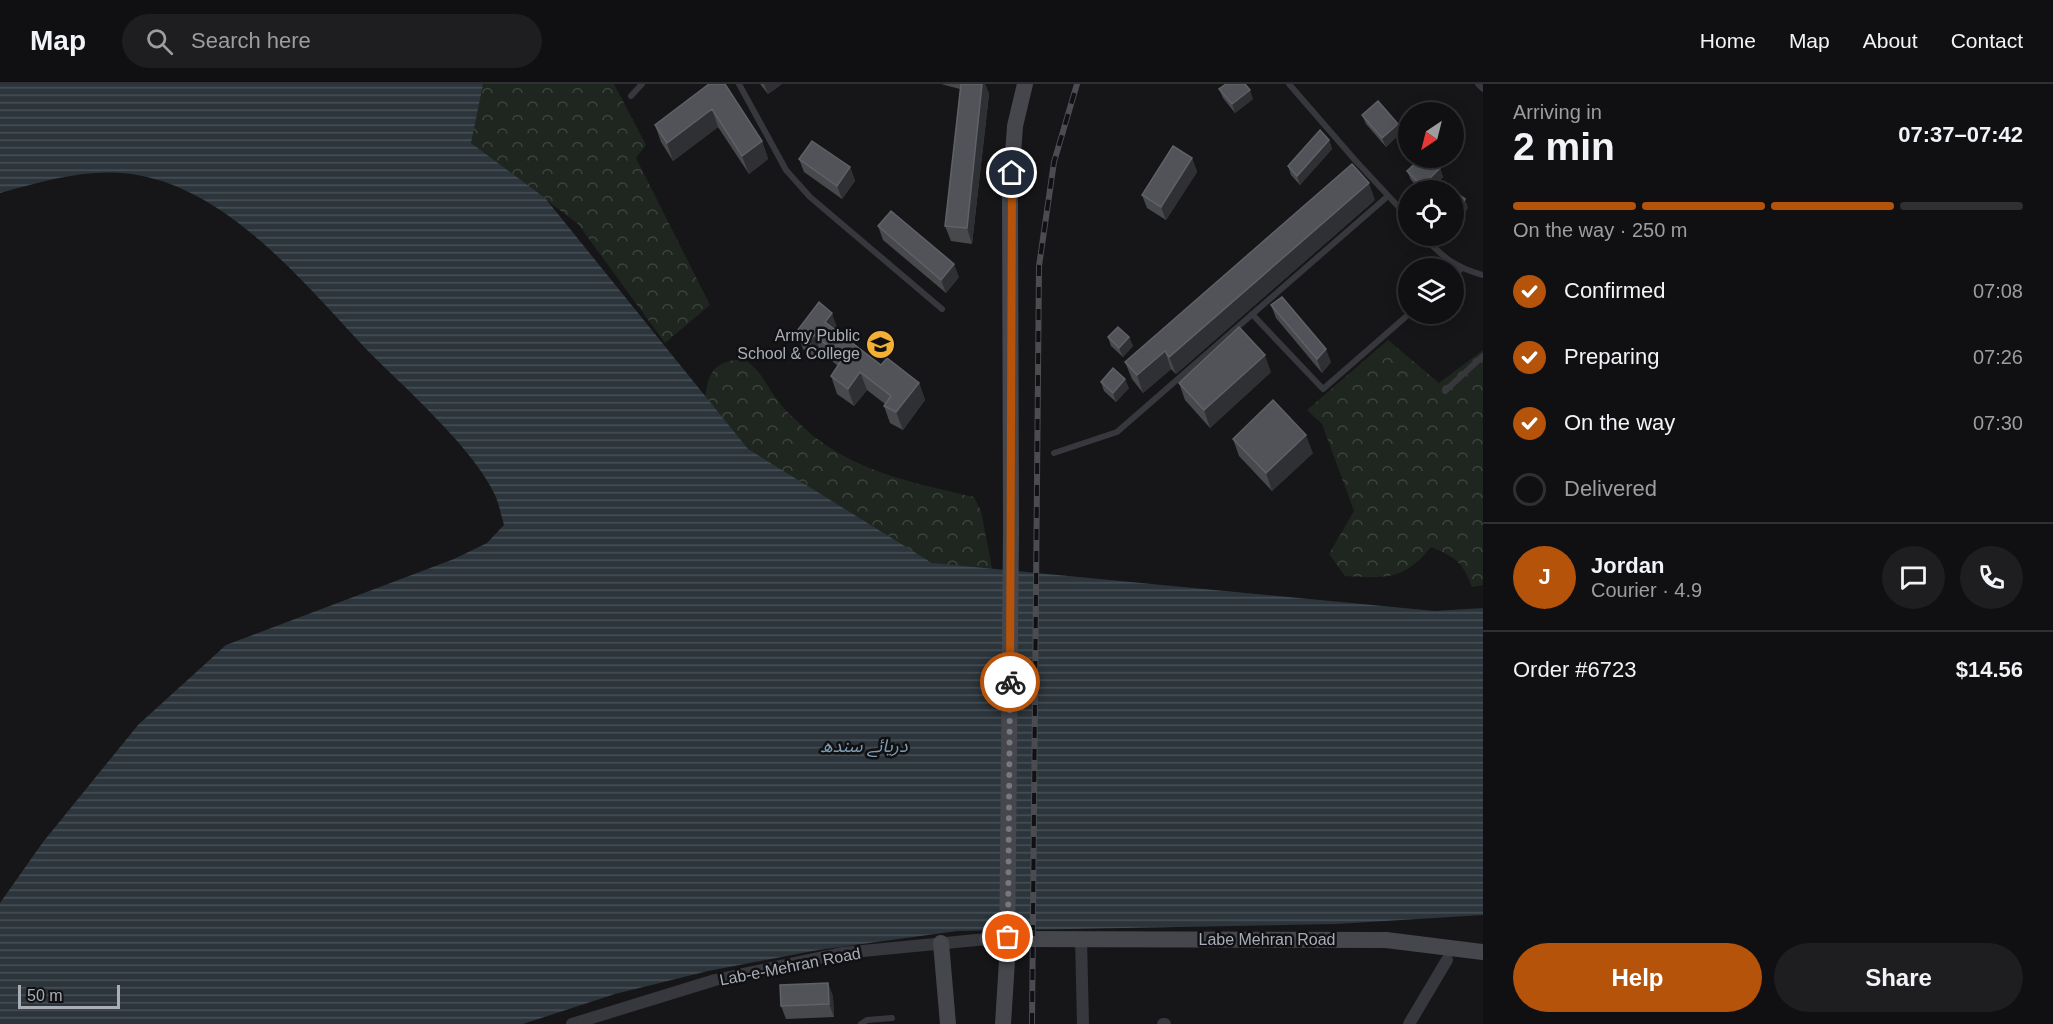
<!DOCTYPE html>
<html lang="en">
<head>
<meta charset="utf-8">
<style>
	:root { --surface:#101012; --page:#1e1e20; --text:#f1f3f6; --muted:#9c9d9f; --line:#303032; --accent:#b45309 }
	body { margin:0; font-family:Arial,"Noto Sans Arabic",sans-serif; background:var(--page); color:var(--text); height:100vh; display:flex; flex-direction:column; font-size:22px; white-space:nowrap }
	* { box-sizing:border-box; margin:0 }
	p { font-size:20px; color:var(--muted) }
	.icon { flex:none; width:33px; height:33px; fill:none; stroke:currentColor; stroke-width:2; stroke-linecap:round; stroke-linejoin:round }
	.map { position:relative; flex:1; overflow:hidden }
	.sheet { display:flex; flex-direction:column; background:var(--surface); width:570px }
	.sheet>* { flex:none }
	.needle { width:39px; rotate:215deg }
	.tools { position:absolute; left:1398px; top:18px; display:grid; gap:12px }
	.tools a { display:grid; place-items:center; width:66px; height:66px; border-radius:50%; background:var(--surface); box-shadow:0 3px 15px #0003,0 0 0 2px var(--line); font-size:30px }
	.scale { position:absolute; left:18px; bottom:15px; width:102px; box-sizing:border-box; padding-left:6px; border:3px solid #a8adb8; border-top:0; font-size:16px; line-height:21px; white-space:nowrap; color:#a8adb8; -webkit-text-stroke:4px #111113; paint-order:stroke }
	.pin { position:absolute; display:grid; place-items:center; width:51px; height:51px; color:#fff; margin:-26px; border:3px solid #fff; border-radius:50%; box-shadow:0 2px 6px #0007 }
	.courier { position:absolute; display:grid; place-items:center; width:60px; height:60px; margin:-30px; border:4px solid #b45309; border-radius:50%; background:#fff; color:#222; box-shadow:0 2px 8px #0007 }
	.headline em { font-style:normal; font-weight:700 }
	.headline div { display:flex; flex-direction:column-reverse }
	.headline { display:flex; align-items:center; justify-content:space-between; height:102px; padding:0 30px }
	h1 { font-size:39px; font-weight:700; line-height:45px }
	.bar { display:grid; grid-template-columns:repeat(4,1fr); gap:9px 6px; align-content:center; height:72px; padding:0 30px }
	.bar i { height:8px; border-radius:4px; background:var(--line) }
	.bar .on { background:var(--accent) }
	.bar p { grid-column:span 4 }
	.line { display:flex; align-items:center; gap:15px; padding:0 30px; border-top:2px solid var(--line) }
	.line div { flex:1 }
	.round { display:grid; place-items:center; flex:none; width:63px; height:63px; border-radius:32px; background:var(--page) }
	ol { padding:0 30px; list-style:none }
	li { display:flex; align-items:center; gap:18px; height:66px }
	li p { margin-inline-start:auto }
	li .icon { padding:6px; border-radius:50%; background:var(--accent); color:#fff; stroke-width:4 }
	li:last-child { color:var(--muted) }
	li i { width:33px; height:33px; border:3px solid var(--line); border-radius:50% }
	.primary-button { display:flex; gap:12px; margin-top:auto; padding:12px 30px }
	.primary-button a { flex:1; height:69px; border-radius:36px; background:var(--accent); color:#fff; font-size:24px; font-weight:700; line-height:69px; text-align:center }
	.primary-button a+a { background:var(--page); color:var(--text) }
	header { display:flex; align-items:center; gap:36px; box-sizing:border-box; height:84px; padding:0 30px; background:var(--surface); border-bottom:2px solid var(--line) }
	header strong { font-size:28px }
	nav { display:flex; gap:33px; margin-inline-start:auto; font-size:21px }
	.search { width:420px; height:54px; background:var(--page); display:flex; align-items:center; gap:15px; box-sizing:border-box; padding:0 21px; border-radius:33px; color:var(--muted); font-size:22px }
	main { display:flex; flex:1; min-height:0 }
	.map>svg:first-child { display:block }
</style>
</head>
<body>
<header>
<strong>Map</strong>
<div class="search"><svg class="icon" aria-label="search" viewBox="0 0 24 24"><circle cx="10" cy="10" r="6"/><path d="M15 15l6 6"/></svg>Search here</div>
<nav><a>Home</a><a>Map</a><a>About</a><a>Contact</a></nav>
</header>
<main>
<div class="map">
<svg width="1483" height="940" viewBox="0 0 1483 940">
	<defs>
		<pattern id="forest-crowns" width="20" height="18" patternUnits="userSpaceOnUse" patternTransform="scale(1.5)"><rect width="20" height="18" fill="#1e261f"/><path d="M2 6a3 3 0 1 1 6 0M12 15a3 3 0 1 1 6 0" fill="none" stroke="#3c433d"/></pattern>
		<pattern id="water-rules" width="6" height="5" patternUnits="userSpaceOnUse" patternTransform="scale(1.5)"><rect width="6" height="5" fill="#2c353c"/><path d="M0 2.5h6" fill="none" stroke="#485056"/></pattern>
	</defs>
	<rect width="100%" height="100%" fill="#161618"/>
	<!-- forest -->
	<path fill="url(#forest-crowns)" d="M480,0H614L646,61L636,74L710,221L665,259L578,140L471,59Z
		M1388,256L1439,299L1483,266V501L1472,503C1463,478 1455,473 1431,463C1404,497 1385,494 1345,492L1329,470L1354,427L1322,340L1307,326Z
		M744,275C762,288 763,296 775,313C782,324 794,334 803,343C850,387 914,399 974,413L981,427L996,505L810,428L703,326C708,295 707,277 744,275Z"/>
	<!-- water -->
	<path fill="url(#water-rules)" d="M0,0H483L471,59L545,114L748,365L932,479L1435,527L1483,524V831L1336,840L957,847L818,866L708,887L615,910L523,940H0V819L43,758L138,641L226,561L454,475L487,459L504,441C501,431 499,420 495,411C474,365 406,305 369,268C308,204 237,114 147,93C97,81 48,96 0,109Z"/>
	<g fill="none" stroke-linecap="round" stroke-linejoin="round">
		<!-- lane -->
		<path stroke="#37383d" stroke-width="6" d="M739,0L786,86L810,113L942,225
			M1289,0L1355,76L1408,133
			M1478,0L1483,5
			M631,12L642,0
			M1424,152C1441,173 1457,184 1483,191
			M1454,191L1461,185
			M1252,230L1323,305L1409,230
			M1445,307L1483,272
			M1054,369L1117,348L1388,112
			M861,940L867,936L892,934"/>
		<!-- street -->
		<path stroke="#37383d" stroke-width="12" d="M1081,854L1083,940
			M572,940L715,896L842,869L987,855
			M1163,940H1165
			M1409,940L1447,876"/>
		<!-- secondary -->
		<path stroke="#45474d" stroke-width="16" d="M1011,447L1010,112L1015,42L1025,0
			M987,855L1386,856L1483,868
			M941,859L948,940
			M1003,940L1007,877"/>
		<defs>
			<path id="rail" d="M1032,940L1039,182L1054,78L1077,0"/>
		</defs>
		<!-- rail casing -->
		<use href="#rail" stroke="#4a4c52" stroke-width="6"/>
		<!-- rail -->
		<use href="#rail" stroke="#111113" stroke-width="4" stroke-dasharray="11" stroke-linecap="butt"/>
		<!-- secondary-bridge -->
		<path stroke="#45474d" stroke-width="16" d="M1007,877L1011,447"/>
	</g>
	<!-- wall -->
	<path fill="#47494d" d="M709,0L762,57L768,75L749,90L718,43L673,77L661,58L655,41Z
		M760,0H782L768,10Z
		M941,0H985L989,10L972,160L951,157L945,142L960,5Z
		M1219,5L1253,15L1235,29L1223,14Z
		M1362,31L1398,40L1401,49L1386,63L1366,40Z
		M1329,56L1332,65L1300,101L1291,91L1288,82Z
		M1192,74L1197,88L1166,136L1147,124L1142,111Z
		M799,75L850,83L855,97L842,115L804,88Z
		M1440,84L1443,93L1430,106H1421L1411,96L1407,87Z
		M1375,116L1176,290L1171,285L1143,309L1132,295L1125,278Z
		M878,142L959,193L946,209L883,156Z
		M1271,221L1331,278L1322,289L1276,234Z
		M838,246V248L881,281L919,299L925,316L903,346L890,339L884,322L885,320L867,306L854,322L837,310L831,292L838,282L821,268L816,275L803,265L797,247Z
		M1108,253H1129L1133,262L1123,273L1111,262Z
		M1271,288L1210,344L1185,316L1179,299Z
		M1101,298L1129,304L1116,318L1104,307Z
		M1233,355L1313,369L1272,407L1239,372Z
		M828,899L833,913L834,933L786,935L781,922Z"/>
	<!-- shaded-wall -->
	<path fill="#2f3033" d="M764,0H782L768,10Z
		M982,0H985L989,10L972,160L967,144Z
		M1250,6L1253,15L1235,29L1232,20Z
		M712,25L718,43L673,77L667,59Z
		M1398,40L1401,49L1386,63L1382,54Z
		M1329,56L1332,65L1300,101L1297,92Z
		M762,57L768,75L749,90L742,72Z
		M1192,74L1197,88L1166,136L1161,123Z
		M850,83L855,97L842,115L837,102Z
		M1440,84L1443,93L1430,106H1424L1422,102Z
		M1369,99L1375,116L1176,290L1169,273Z
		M1465,115L1468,124L1456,141L1454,132Z
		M954,180L959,193L946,209L941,196Z
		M832,229L838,246L831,255L825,238Z
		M814,251L821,268L816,275L810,257Z
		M1129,253L1133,262L1123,273L1119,264Z
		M1326,265L1331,278L1322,289L1317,275Z
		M1165,267L1171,285L1143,309L1137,291Z
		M1265,271L1271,288L1210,344L1204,326Z
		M860,288L867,306L854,322L848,305Z
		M1125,295L1129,304L1116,318L1113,309Z
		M919,299L925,316L903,346L896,328Z
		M1306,351L1313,369L1272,407L1266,389Z
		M828,899L833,913L834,933L829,920Z"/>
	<!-- building -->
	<path fill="#525359" stroke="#5f6168" stroke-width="1.5" d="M709,0H725L762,57L742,72L712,25L667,59L655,41Z
		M961,0H982L967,144L945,142Z
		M1226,0H1245L1250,6L1232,20L1219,5Z
		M1378,17L1398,40L1382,54L1362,31Z
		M1320,46L1329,56L1297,92L1288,82Z
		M812,57L850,83L837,102L799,75Z
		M1173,62L1192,74L1161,123L1142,111Z
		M1421,74H1429L1440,84L1422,102L1407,87Z
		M1352,80L1369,99L1169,273L1165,267L1137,291L1125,278Z
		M1454,107L1465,115L1454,132Z
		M891,127L954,180L941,196L878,142Z
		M1282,213L1326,265L1317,275L1271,221Z
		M819,218L832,229L825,238L881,281L887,274L919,299L896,328L884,322L891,312L860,288L848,305L831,292L843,274L814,251L810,257L797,247Z
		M1118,243L1129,253L1119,264L1108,253Z
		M1239,243L1265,271L1204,326L1179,299Z
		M1113,284L1125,295L1113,309L1101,298Z
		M1273,316L1306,351L1266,389L1233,355Z
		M828,899L829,920L781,922L780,901Z"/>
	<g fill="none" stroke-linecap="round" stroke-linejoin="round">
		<!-- done -->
		<path stroke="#757880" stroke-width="6" stroke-dasharray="0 10.8" d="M1008,853L1010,598"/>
		<!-- route -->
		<path stroke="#b45309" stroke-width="8" d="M1010,598L1012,89"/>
	</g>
	<!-- icons -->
	<defs>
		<symbol id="university-disc" viewBox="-11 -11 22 22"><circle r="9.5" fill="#f2b134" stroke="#111113"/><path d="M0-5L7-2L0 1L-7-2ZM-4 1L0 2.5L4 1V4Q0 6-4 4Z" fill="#111"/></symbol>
	</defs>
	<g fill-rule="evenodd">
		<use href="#university-disc" x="864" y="244" width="33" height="33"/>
	</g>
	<g text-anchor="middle" stroke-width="5" stroke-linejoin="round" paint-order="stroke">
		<!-- poi labels -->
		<g font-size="16" fill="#a8adb8" stroke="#111113" text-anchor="end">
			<text x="860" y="257">Army Public<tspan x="860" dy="18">School &amp; College</tspan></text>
		</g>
		<!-- street labels -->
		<g font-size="16" fill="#a8adb8" stroke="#111113">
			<text x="1267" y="861">Labe Mehran Road</text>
			<text transform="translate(790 882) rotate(-11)" y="6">Lab-e-Mehran Road</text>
		</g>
		<!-- water labels -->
		<g font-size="18" font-style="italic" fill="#7f9bb3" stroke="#111113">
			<text x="864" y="668">دریائے سندھ</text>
		</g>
	</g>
</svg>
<div class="tools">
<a><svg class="needle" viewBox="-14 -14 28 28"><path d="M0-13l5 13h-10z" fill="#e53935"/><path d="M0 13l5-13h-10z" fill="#9c9d9f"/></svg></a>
<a><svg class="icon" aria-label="locate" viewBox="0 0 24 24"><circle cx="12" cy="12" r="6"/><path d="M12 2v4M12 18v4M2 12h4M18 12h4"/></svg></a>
<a><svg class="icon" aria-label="layers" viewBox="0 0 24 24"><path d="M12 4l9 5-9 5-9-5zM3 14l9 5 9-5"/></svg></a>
</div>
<div class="scale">50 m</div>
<div class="pin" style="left:1008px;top:853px;background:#ea580c"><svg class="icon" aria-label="bag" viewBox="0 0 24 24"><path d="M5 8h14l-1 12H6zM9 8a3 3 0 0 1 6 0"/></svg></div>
<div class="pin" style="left:1012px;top:89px;background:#1f2937"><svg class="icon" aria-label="home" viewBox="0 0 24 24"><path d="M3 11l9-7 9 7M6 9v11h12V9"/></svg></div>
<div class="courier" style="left:1010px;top:598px"><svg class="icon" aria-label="bike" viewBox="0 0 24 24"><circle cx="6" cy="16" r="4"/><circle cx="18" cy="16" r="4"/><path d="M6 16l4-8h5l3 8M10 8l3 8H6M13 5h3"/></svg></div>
</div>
<section class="sheet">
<div class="headline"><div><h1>2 min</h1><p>Arriving in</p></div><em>07:37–07:42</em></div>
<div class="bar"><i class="on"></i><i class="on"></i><i class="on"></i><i></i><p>On the way · 250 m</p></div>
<ol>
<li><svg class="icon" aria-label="check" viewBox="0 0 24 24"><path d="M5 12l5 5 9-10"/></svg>Confirmed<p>07:08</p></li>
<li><svg class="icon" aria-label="check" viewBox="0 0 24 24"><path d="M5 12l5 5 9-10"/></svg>Preparing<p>07:26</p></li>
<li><svg class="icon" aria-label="check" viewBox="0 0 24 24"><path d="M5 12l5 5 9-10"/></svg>On the way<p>07:30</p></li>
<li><i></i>Delivered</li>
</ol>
<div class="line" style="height:108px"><b class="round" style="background:var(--accent);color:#fff">J</b><div><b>Jordan</b><p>Courier · 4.9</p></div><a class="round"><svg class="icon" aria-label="chat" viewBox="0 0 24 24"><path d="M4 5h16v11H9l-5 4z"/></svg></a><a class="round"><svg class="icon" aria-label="phone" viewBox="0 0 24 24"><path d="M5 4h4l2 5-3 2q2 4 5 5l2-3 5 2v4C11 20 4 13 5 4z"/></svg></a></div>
<div class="line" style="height:78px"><div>Order #6723</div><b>$14.56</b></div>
<div class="primary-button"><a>Help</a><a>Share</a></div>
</section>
</main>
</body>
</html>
